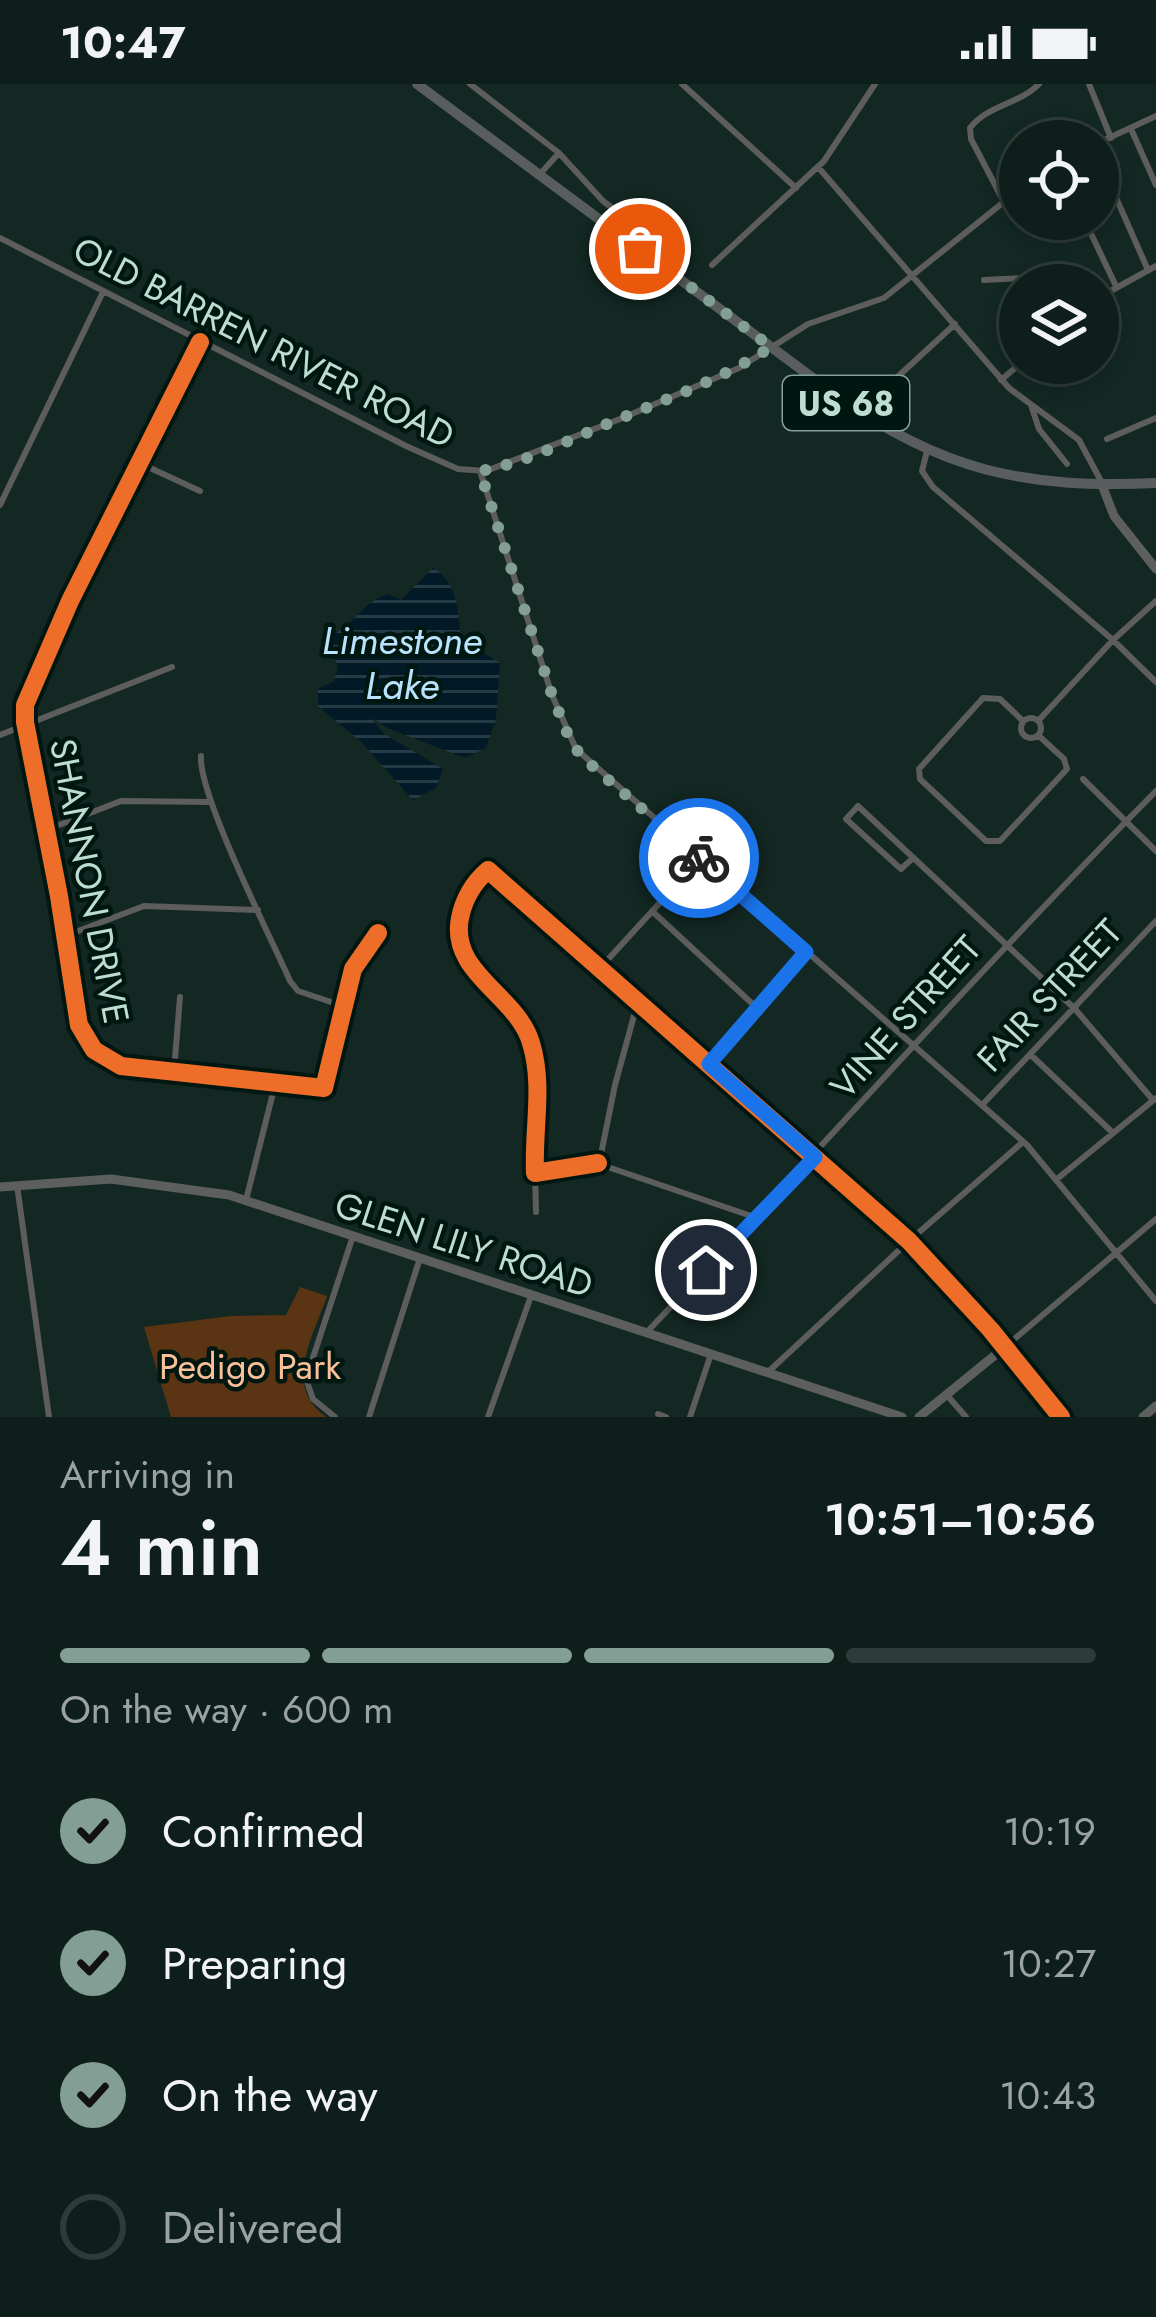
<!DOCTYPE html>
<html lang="en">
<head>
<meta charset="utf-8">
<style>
	:root { --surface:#0e1e1a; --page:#1c2b27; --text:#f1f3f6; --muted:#9ba2a2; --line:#2e3c39; --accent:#829e95 }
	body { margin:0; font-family:Jost,sans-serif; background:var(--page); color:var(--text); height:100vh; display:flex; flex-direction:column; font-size:45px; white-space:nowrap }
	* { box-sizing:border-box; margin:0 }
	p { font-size:39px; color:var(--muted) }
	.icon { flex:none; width:66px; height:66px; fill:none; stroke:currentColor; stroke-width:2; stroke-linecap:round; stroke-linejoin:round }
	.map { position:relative; height:1333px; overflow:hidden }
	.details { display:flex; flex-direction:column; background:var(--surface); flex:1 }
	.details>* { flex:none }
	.tools { position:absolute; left:999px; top:36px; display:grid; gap:24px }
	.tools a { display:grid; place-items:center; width:120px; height:120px; border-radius:50%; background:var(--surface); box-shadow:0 6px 18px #0003,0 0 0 3px var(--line); font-size:60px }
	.pin { position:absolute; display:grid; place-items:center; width:102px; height:102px; color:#fff; margin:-51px; border:6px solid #fff; border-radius:50%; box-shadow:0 3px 12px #0007 }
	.courier { position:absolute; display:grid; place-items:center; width:120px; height:120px; margin:-60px; border:9px solid #1a73e8; border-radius:50%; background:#fff; color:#222; box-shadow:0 3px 15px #0007 }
	.head em { font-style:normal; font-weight:600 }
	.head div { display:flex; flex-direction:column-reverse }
	.head { display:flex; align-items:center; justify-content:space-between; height:204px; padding:0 60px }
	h1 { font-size:78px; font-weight:600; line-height:90px }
	.bar { display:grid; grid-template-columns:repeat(4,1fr); gap:18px 12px; align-content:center; height:144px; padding:0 60px }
	.bar i { height:15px; border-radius:9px; background:var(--line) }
	.bar .on { background:var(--accent) }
	.bar p { grid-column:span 4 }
	ol { padding:0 60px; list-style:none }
	li { display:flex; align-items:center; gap:36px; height:132px }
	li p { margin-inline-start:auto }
	li .icon { padding:12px; border-radius:50%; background:var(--accent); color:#111; stroke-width:4 }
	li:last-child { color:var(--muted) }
	li i { width:66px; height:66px; border:6px solid var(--line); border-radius:50% }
	.status { display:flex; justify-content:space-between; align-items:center; height:84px; padding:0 60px; background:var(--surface); direction:ltr }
	.status svg { height:33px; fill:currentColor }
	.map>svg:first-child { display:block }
</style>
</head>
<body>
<div class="status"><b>10:47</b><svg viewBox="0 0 49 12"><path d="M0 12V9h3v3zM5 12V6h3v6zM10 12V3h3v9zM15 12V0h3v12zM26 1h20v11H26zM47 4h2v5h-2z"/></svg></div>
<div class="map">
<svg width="1156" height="1333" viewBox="0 0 1156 1333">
	<defs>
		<pattern id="water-rules" width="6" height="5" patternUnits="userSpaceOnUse" patternTransform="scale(3)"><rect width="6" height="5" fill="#021a27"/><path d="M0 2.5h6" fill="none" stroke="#253b45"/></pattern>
	</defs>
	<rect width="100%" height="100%" fill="#132823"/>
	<!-- park -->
	<path fill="#5b3413" d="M300,1203L327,1212C313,1254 282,1302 326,1333H171L144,1243L231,1232L286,1231Z"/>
	<!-- water -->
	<path fill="url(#water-rules)" d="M433,484C462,501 456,533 463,563L481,567L500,579L496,635L486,664L465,674L387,644L371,633L383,649L443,685L436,704L413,716L361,658L318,622V605L334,597L338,582L330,567L333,551C355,539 363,518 388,510L401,516Z"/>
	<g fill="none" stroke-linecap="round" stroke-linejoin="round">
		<!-- street -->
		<path stroke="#5d5d5e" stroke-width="6" d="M470,0L559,69L540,90
			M682,0L796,104
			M1089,0L1111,54
			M1131,45L1156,101
			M1098,59L1156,32
			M559,69L603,117L649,152
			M1098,73L1148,186
			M818,83L1009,304L1079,356L1102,399
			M1004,118L971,55L970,44C987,21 1020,20 1039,0
			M1084,135L1116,202
			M0,154L406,362L458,385L486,387L620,335L739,284L808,240L884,214L1020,105
			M712,181L824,77L875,0
			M984,196L1044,193L1062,201
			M1098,214L1156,182
			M200,258L70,517L25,621V638L59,812L79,941L94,966L121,982L324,1004L353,885L378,849
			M1001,296L1021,279
			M880,309L955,240
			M1031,321L1039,345L1067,380
			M1107,355L1156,334
			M927,367L922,387L933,403L1113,556L1156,598
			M148,383L200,407
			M480,387L552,611L576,665L1027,1061L1156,1217
			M0,421L103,208
			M64,540L209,262
			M1021 644a10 10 0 1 1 20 0a10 10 0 1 1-20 0Z
			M1023,637L1000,615L983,614L919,685L920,695L986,757H1000L1067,685L1064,675L1038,651
			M1038,637L1113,556L1156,517
			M0,651L172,583
			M201,672C198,710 271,854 290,897L298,907L343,922
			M1083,695L1156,767
			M46,746L121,717L211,718
			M912,775L901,785L846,735L858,722L1075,925L1153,1016
			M652,827L758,925
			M65,852L144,822L258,826
			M601,883L700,775
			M638,917L615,1001L599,1080L757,1134
			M1031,971L1113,1049
			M709,980L805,869
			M174,987L180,913
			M982,1021L1156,837
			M598,1079L535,1089C533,1045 544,1001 531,959C517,911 449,889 460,834C464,814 473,799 488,786L909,1157L1005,1263L1156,1135
			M535,1089L536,1128
			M1057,1095L1156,1014
			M17,1101L49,1333
			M246,1116L276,997
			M646,1249C817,1069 982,883 1156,707
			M767,1289L909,1157L1023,1058
			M946,1310L966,1333
			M658,1330L666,1333
			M335,1333L313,1315L306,1295L353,1152
			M369,1333L420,1174
			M488,1333L531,1212
			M690,1333L711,1270"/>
		<!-- secondary -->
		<path stroke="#5d5f5f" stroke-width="9" d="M1102,401L1114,432L1156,485
			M0,1103L111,1095L229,1111L902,1333
			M919,1333L1005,1263L1061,1333
			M1143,1333L1156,1322"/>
		<!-- primary -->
		<path stroke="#5a5d5d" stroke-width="10" d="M417,0L833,309C940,387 1026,405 1156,399"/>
		<defs>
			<path id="cycleway" d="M200,258L70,517L25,621V638L59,812L79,941L94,966L121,982L324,1004L353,885L378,849
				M598,1079L535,1089C533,1045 544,1001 531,959C517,911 449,889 460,834C464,814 473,799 488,786L909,1157L990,1245L1061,1333"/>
		</defs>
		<!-- cycleway casing -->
		<use href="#cycleway" stroke="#001711" stroke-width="26"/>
		<!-- cycleway -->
		<use href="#cycleway" stroke="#ee6e29" stroke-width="18"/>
	</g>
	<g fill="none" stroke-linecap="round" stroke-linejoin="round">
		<!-- done -->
		<path stroke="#829e95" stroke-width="12" stroke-dasharray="0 21.6" d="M640,165L771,263C719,297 659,318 602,342C563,359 522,380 480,387L552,611L570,656L582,673L699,774"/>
		<!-- route -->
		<path stroke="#1a73e8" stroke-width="15" d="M699,774L806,868L709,980L815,1073L706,1186"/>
	</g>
	<g text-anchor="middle" stroke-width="9" stroke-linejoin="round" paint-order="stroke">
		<!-- shield labels -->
		<rect fill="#001711" stroke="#84a299" stroke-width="3" x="783" y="292" width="126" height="54" rx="9"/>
		<g font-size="33" font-weight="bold" fill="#bdddd3">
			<text x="846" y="331">US 68</text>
		</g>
		<!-- street labels -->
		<g font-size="36" fill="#bdddd3" stroke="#001711">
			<text transform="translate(264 258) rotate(27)" y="13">OLD BARREN RIVER ROAD</text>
			<text transform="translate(90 797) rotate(79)" y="13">SHANNON DRIVE</text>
			<text transform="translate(1049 911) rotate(-47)" y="13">FAIR STREET</text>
			<text transform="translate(905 933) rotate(-48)" y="13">VINE STREET</text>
			<text transform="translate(464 1160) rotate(18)" y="13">GLEN LILY ROAD</text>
		</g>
		<!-- park labels -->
		<g font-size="36" fill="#fabf99" stroke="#001711">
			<text x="250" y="1295">Pedigo Park</text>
		</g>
		<!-- water labels -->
		<g font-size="39" font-style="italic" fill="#b9e3fd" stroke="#001711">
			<text x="402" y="570">Limestone<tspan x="402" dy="45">Lake</tspan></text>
		</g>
	</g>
</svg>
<div class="tools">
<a><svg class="icon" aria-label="locate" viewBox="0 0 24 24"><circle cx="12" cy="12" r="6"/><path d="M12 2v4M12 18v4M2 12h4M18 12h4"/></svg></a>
<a><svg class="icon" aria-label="layers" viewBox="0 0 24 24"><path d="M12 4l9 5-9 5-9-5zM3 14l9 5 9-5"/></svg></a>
</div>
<div class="pin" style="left:640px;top:165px;background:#ea580c"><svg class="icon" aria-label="bag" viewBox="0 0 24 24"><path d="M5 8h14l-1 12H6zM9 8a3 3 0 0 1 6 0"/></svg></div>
<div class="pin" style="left:706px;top:1186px;background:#1f2937"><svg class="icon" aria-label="home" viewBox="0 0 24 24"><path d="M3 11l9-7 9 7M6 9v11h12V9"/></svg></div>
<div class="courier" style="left:699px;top:774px"><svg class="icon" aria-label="bike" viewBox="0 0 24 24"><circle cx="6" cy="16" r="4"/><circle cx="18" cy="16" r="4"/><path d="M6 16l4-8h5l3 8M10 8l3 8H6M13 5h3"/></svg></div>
</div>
<section class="details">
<div class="head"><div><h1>4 min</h1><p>Arriving in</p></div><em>10:51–10:56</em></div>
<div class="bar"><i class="on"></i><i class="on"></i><i class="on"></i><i></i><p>On the way · 600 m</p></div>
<ol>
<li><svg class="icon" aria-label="check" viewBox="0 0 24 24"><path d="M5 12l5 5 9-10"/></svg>Confirmed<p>10:19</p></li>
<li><svg class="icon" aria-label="check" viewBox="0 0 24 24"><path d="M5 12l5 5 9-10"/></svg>Preparing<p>10:27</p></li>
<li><svg class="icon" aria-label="check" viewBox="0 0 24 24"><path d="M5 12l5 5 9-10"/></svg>On the way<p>10:43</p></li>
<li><i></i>Delivered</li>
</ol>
</section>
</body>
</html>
